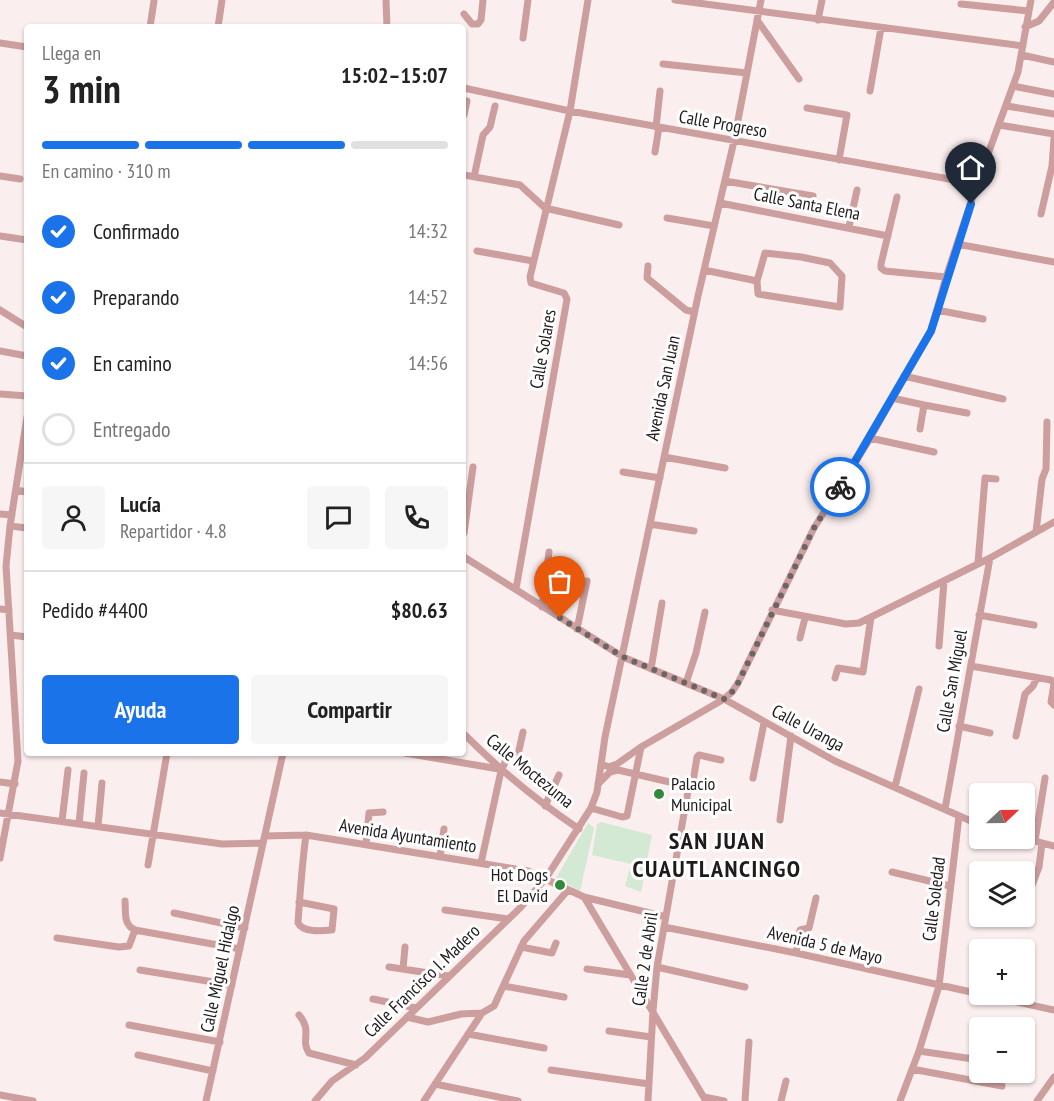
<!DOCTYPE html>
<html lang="es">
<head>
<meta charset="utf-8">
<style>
	:root { --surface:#fff; --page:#f6f6f6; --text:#222; --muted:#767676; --line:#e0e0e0; --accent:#1a73e8 }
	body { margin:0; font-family:"PT Sans Narrow",sans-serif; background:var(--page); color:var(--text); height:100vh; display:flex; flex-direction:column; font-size:22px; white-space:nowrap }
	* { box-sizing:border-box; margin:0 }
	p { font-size:20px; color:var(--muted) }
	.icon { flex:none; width:33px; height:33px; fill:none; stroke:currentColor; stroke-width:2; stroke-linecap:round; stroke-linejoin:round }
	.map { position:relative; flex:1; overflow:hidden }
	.details { position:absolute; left:24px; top:24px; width:442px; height:732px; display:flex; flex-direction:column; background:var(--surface); border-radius:6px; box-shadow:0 2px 4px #0004 }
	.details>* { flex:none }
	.needle { width:39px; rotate:68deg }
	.fabs { position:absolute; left:969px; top:783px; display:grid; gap:12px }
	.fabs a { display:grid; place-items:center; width:66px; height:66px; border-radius:6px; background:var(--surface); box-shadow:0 2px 4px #0004; font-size:30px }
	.pin { position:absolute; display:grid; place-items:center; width:51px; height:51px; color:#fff; margin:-62px -26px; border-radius:50% 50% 50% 0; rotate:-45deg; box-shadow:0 0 6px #0007 }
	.pin .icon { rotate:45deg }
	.courier { position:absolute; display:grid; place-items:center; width:60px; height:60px; margin:-30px; border:4px solid #1a73e8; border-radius:50%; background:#fff; color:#222; box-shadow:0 2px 8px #0007 }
	.overview em { font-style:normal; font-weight:700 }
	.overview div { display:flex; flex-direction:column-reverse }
	.overview { display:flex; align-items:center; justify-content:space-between; height:102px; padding:0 18px }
	h1 { font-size:39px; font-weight:700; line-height:45px }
	.bar { display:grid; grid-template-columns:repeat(4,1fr); gap:9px 6px; align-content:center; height:72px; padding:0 18px }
	.bar i { height:8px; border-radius:4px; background:var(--line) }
	.bar .current { background:var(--accent) }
	.bar p { grid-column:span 4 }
	.line { display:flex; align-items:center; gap:15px; padding:0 18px; border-top:2px solid var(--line) }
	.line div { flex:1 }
	.round { display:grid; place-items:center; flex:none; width:63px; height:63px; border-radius:6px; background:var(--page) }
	ol { padding:0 18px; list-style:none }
	li { display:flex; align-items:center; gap:18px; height:66px }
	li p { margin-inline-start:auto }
	li .icon { padding:6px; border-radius:50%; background:var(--accent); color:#fff; stroke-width:4 }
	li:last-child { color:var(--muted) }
	li i { width:33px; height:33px; border:3px solid var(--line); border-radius:50% }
	.button { display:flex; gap:12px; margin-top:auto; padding:12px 18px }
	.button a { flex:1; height:69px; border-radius:6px; background:var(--accent); color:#fff; font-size:24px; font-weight:700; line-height:69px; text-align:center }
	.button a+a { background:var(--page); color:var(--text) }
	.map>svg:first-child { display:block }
</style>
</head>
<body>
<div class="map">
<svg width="1054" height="1101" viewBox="0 0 1054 1101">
	<rect width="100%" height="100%" fill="#fbeeee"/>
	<!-- green -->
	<path fill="#d3e9d3" d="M601,822L652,835L641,892L625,886L631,864L592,855L597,824Z
		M588,823L594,828L580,891L556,878Z"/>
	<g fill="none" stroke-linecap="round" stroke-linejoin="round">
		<!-- minor -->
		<path stroke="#cc9e9e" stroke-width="7" d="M386,0L387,27
			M675,0L1023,46
			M961,4L1029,11
			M464,14L472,24H478L481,20L483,0
			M757,20L799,79
			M818,20L822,0
			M150,27L154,1
			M218,27L222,0
			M1025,27L1039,21L1054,2
			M523,38L528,0
			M0,43L27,47
			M1022,55L1054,62
			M663,64L747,73
			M1013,86L1054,94
			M464,88L570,111L977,184
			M870,91L881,28
			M1007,106L1054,114
			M807,108L847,115L839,160
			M464,115L467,101
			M999,125L1054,134
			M656,127L660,91
			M655,152L659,127
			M464,175L520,185L545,208L619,225
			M0,176L20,179
			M474,177L483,135L490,127L495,106
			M725,181L813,196
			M897,197L881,264V268L885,271L946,277
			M720,203L888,236
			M1041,214L1052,166L1054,139
			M667,218L714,226
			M849,227L857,190
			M0,236L27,240
			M957,244L1054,262
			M477,251L533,261
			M765,253L801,257L830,263L842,276L840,307L758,294L757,281Z
			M648,266L647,278L686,310L694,312
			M704,270L757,281
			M0,310L27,327
			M937,310L983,319
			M0,351L27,356
			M904,376L1003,399
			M0,394L27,396
			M892,398L924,405L920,429
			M924,405L967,413
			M870,438L934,452
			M664,457L725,468
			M623,472L660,478
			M16,490L27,492
			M0,514L12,515
			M650,524L694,531
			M10,526L27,528
			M1036,532L1042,479L1046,469L1047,422
			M464,533L473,467
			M464,557L623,657L724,699L835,761L980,825
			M978,563L985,478L996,479
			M516,589L567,299L564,293L531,283L530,277L570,111L588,0
			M542,607L549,552
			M0,609L9,610
			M772,610L846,624L859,623L990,558L1054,522
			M979,615L1034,625
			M577,629L587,581
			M11,635L27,637
			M800,638L805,618
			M939,646L944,581
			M971,666L1051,680L1054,684L1051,702L1054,705
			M651,669L662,603
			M835,678L838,668L863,672L871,617
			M686,683L696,653L705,612
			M959,726L990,733
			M464,734C500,770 537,801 579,829
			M1016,736L1025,694L1033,686L1037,678
			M405,753L499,769
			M601,764L609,767L617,764L641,747L724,699L732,692L738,683L814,528L866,445L931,331L946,277L977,184L1018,72L1031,0
			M753,778L764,723
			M0,782L15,784
			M598,784L610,772L618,770L687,786
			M687,786L693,782L697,757L699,755L721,760
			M895,787L919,689
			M545,806L559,775
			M591,808L622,817L627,816L641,747
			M945,809L990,558
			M0,813L222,844L263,843
			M780,820L791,736
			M62,821L68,770
			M79,824L84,773
			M98,826L102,783
			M265,836L306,835L528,871L584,897L666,917
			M1023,838L1054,846
			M1035,841L1045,778
			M366,844L369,813L383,812
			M440,857L444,829
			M0,858L18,761L6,566L10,526L27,417
			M481,863L501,771L508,756L515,757L518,755L523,732
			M148,865L167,753
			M892,872L950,886
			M1031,888L1039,867L1042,843
			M584,897L706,1101
			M125,901C126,913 123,924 135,930L240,949
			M299,902L334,909L332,930C322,931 303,933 298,923C300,893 302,864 306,835
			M445,910L508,919
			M174,913L245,928
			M664,927L796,953L980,994
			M57,938L119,947L129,946L135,930
			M521,947L552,953L556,943
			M796,953L800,930L809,928L816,898
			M389,967L449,976
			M657,967L745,987
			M403,969L405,947
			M587,969L630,975
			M140,970L232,985
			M504,986L564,997
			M980,994L1054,1010
			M373,999L416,1008
			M299,1015C313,1031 300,1040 309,1053L356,1065
			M407,1017L428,1022L461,1014L482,1013
			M129,1025L220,1042
			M609,1031L651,1037
			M468,1034L544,1048
			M919,1051L980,1060
			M138,1055L213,1071
			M912,1069L1002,1086
			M551,1070L649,1084
			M435,1084L518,1101
			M0,1095L33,1101
			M704,1097L724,1101
			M206,1101L283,753
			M315,1101L332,1081L365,1058L520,908L546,878L591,808L597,792L605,737L698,296L734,141L761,0
			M424,1101L482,1013L494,1006L524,941L568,890
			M648,1101L653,1011L657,967L688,791L687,786
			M745,1101L749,1042
			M781,1101L786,1081
			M900,1101L919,1051L939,986L959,816
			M1037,1101L1054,1077"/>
	</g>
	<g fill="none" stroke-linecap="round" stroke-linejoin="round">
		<!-- done -->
		<path stroke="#6d6565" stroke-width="6" stroke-dasharray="0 10.8" d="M560,618L623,657L724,699L732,692L738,683L814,528L840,487"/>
		<!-- route -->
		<path stroke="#1a73e8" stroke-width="8" d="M840,487L931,331L971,204"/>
	</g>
	<!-- markers -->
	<g fill="#318939" stroke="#fff" stroke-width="2">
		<circle cx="659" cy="794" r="6"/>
		<circle cx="560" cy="885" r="6"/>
	</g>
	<g text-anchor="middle" stroke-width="6" stroke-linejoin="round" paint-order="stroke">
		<!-- street labels -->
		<g font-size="18" fill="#201b1b" stroke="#fff">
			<text transform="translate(723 124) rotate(10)" y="6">Calle Progreso</text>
			<text transform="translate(807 204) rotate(11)" y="6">Calle Santa Elena</text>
			<text transform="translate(543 349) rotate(-80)" y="6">Calle Solares</text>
			<text transform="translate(663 388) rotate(-78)" y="6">Avenida San Juan</text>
			<text transform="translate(952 681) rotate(-80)" y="6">Calle San Miguel</text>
			<text transform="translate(808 728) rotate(28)" y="6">Calle Uranga</text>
			<text transform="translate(530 771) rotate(39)" y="6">Calle Moctezuma</text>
			<text transform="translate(408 836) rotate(9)" y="6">Avenida Ayuntamiento</text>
			<text transform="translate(934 899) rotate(-83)" y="6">Calle Soledad</text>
			<text transform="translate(825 945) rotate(13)" y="6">Avenida 5 de Mayo</text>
			<text transform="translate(645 959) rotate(-82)" y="6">Calle 2 de Abril</text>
			<text transform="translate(220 969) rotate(-78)" y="6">Calle Miguel Hidalgo</text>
			<text transform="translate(422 981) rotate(-44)" y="6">Calle Francisco I. Madero</text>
		</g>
		<!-- poi labels -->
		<g font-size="18" fill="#201b1b" stroke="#fff" text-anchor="start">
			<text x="671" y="790">Palacio<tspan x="671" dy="21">Municipal</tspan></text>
			<text x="548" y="881" text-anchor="end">Hot Dogs<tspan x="548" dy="21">El David</tspan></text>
		</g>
		<!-- district labels -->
		<g font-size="24" font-weight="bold" letter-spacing="1.5" fill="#201b1b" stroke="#fff">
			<text x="717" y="849">SAN JUAN<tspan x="717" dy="28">CUAUTLANCINGO</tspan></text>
		</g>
	</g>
</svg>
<div class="fabs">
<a><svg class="needle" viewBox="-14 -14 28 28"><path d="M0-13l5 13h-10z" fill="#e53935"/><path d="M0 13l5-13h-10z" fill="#767676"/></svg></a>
<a><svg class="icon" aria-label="layers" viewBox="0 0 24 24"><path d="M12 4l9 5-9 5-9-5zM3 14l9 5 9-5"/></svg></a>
<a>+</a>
<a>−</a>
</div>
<div class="pin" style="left:560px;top:618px;background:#ea580c"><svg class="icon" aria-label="bag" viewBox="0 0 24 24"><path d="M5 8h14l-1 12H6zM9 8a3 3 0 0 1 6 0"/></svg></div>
<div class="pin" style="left:971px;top:204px;background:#1f2937"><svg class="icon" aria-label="home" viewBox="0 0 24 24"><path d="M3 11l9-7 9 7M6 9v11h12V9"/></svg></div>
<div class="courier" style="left:840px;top:487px"><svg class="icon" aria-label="bike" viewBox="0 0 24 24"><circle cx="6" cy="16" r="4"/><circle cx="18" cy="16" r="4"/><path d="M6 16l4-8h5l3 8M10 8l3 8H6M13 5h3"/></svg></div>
<section class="details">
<div class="overview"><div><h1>3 min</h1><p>Llega en</p></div><em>15:02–15:07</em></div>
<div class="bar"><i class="current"></i><i class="current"></i><i class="current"></i><i></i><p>En camino · 310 m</p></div>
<ol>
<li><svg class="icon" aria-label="check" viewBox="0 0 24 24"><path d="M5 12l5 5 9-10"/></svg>Confirmado<p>14:32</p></li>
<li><svg class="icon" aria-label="check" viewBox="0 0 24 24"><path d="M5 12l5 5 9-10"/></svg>Preparando<p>14:52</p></li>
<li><svg class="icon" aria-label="check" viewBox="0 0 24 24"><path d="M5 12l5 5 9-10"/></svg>En camino<p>14:56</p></li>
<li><i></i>Entregado</li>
</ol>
<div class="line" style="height:108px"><a class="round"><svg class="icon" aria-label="person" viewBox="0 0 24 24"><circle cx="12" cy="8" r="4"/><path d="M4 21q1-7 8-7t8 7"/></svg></a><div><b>Lucía</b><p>Repartidor · 4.8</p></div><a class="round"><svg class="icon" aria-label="chat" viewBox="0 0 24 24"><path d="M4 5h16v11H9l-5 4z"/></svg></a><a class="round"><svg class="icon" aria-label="phone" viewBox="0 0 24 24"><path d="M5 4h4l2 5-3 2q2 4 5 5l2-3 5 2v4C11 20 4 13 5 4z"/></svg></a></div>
<div class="line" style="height:78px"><div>Pedido #4400</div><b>$80.63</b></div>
<div class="button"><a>Ayuda</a><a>Compartir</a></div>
</section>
</div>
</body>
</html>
